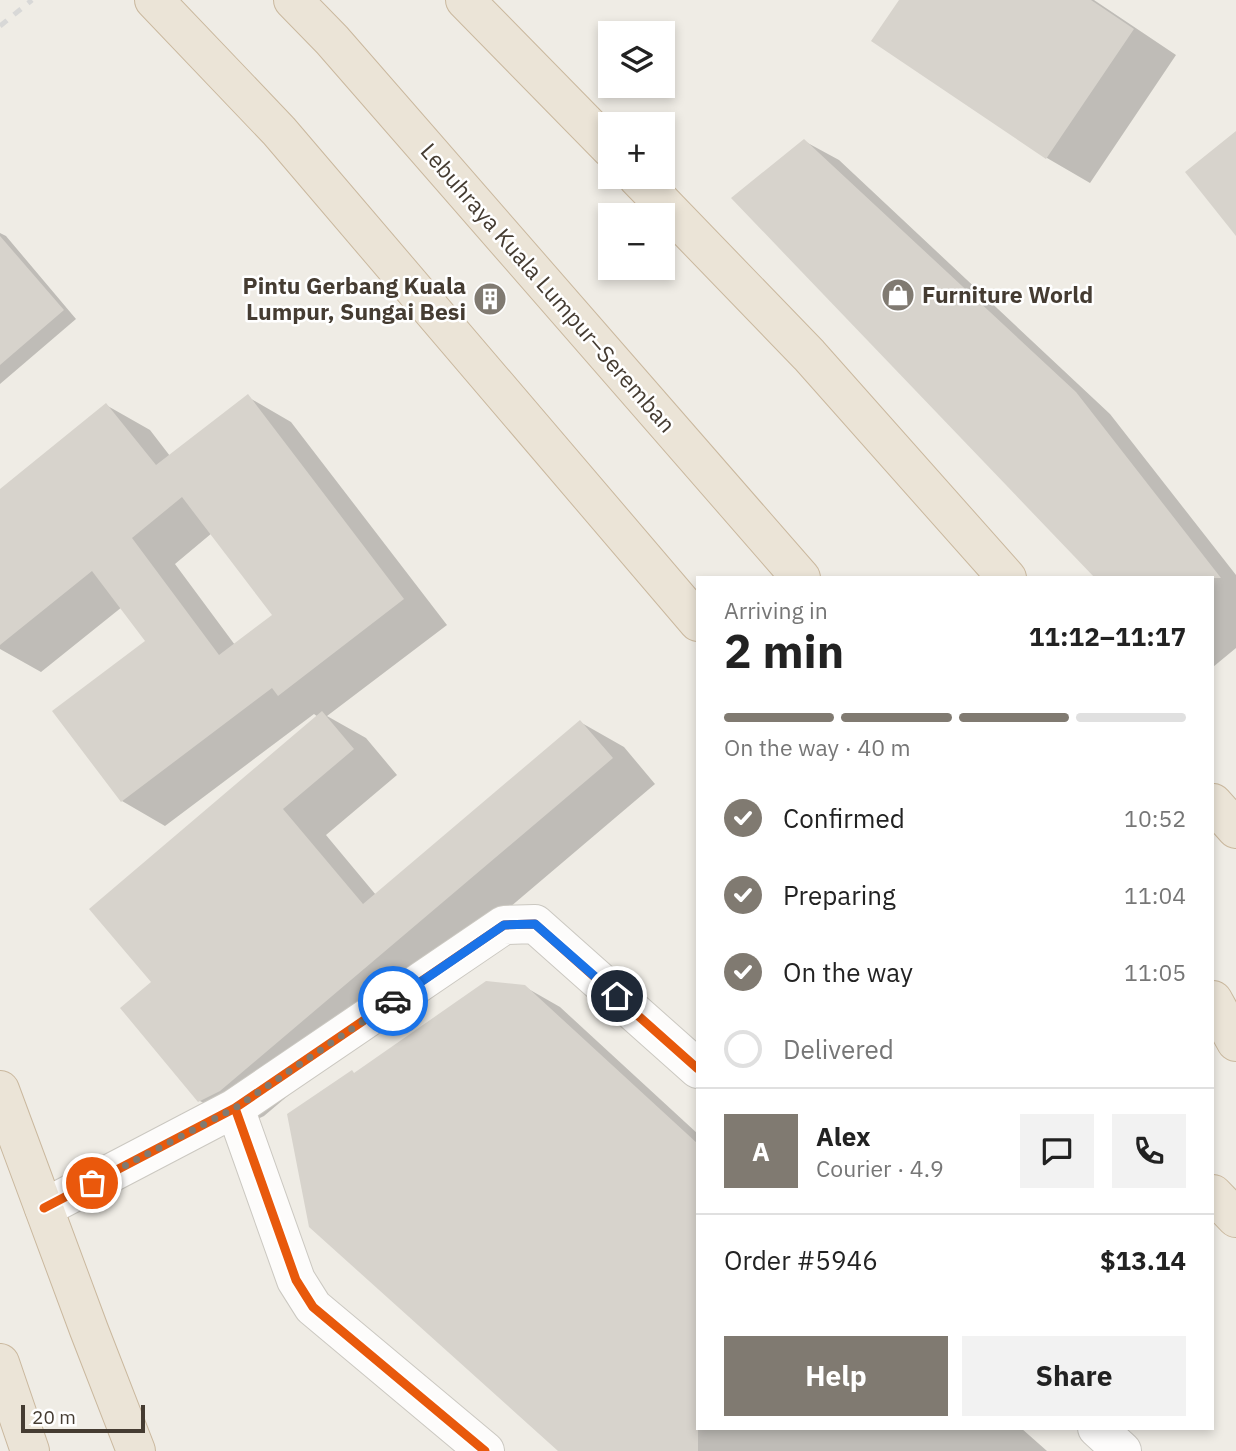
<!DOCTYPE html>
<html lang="en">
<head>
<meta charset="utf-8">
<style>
	:root { --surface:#fff; --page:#f2f2f2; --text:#222; --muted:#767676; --line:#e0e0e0; --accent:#807a71 }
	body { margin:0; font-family:"IBM Plex Sans",sans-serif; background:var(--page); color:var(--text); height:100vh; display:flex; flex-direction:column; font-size:26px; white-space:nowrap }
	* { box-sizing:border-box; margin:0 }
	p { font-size:23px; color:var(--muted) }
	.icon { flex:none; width:38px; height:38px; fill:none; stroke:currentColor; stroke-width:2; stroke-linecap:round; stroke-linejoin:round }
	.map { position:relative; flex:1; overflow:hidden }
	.sheet { position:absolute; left:696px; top:576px; width:518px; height:854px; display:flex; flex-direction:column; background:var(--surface); border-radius:0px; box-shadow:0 4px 10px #0003 }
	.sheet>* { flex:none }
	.tools { position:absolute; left:598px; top:21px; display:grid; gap:14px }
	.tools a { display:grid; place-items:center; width:77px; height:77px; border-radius:0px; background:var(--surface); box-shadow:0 4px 10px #0003; font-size:35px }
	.scale { position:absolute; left:21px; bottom:18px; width:124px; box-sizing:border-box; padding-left:7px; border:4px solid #453c32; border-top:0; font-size:19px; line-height:24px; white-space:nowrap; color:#453c32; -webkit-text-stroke:5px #fff; paint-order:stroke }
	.pin { position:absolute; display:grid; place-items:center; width:60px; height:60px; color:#fff; margin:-30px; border:4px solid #fff; border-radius:50%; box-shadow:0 2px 7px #0007 }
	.courier { position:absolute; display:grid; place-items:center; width:70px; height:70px; margin:-35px; border:5px solid #1a73e8; border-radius:50%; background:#fff; color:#222; box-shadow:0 2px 9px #0007 }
	.overview em { font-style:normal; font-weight:800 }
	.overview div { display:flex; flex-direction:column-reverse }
	.overview { display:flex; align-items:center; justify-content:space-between; height:119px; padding:0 28px }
	h1 { font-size:46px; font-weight:800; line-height:52px }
	.bar { display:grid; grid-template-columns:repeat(4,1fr); gap:10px 7px; align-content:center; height:84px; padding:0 28px }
	.bar i { height:9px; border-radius:5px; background:var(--line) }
	.bar .selected { background:var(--accent) }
	.bar p { grid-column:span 4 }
	.line { display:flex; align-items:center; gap:18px; padding:0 28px; border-top:2px solid var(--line) }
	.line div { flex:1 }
	.round { display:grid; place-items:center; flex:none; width:74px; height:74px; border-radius:0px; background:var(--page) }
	ol { padding:0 28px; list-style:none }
	li { display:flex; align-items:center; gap:21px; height:77px }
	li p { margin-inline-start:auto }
	li .icon { padding:7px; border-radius:50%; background:var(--accent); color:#fff; stroke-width:4 }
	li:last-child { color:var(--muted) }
	li i { width:38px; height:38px; border:4px solid var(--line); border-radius:50% }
	.cta { display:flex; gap:14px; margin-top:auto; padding:14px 28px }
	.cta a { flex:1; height:80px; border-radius:0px; background:var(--accent); color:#fff; font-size:28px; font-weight:800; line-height:80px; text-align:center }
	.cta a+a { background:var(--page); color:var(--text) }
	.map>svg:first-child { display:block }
</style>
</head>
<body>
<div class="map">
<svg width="1236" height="1451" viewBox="0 0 1236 1451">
	<rect width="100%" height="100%" fill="#efece5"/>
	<!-- shadow -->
	<path fill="#0003" fill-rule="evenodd" d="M901,0H1094L1176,55L1090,183L1047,158L874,41Z
		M804,141L839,160L1110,414L1236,575V648L1213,667V578Z
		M0,233L6,236L76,319L0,384Z
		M248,397L291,422L447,625L327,716L366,738L397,775L326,835L376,895L580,722L624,747L655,784L264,1116L243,1126L200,1101L153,982L318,717L314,714L165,826L122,801L148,641L122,607L41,672L0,649V491L106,405L150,430L170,456ZM212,533L275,615L235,645L175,564Z
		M525,987L560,1007L698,1134V1428H1021L1047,1451H560L355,1074Z"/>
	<!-- building -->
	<path fill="#d7d3cc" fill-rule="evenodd" d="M899,0H1091L1134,29L1046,159L871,41Z
		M1236,131V236L1185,172Z
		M804,139L1076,392L1221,578H1095L731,198Z
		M0,236L64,310L0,365Z
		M248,394L404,599L278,696L272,688L121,802L52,711L145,641L92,571L0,645V489L106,403L156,465ZM182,497L272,615L219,655L132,538Z
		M322,711L354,749L283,809L363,904L580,720L613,758L220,1091L198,1102L120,1008L151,982L89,909Z
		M486,981L525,985L698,1144V1451H558L309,1227L287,1114L352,1070L354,1073Z"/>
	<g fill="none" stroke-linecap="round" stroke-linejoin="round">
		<defs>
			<path id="minor" d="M235,1108L296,1280L313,1307L485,1451
				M44,1208L235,1108L504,925L535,924L698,1069
				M1097,1428L1122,1451"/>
			<path id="motorway" d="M154,0L279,131L698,622
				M293,0L332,40L801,578
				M465,0L611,149
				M637,177L809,355L1007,578
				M1213,803L1236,829
				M1213,1000L1236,1042
				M0,1090L89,1330L136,1451
				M1213,1194L1236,1218
				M0,1363L30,1451"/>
		</defs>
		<!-- minor casing -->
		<use href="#minor" stroke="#cbc8c1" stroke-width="40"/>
		<!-- motorway casing -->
		<use href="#motorway" stroke="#cab89e" stroke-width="40"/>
		<!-- minor -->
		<use href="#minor" stroke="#fdfcfb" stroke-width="38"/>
		<!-- motorway -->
		<use href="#motorway" stroke="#ebe4d7" stroke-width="38"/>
		<!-- rail -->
		<path stroke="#d8d8d7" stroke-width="5" stroke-dasharray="9 9" stroke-linecap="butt" d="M0,26L32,0"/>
		<defs>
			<path id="cycleway" d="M235,1108L296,1280L313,1307L485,1451
				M44,1208L235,1108L504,925L535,924L698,1069"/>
		</defs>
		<!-- cycleway casing -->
		<use href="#cycleway" stroke="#fff" stroke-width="13"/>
		<!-- cycleway -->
		<use href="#cycleway" stroke="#e8590c" stroke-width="9"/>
	</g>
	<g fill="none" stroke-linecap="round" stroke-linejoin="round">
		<!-- done -->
		<path stroke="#807a71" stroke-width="7" stroke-dasharray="0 12.6" d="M92,1183L235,1108L393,1001"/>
		<!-- route -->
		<path stroke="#1a73e8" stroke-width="9" d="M393,1001L504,925L535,924L617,996"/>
	</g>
	<!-- icons -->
	<defs>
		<symbol id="shop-disc" viewBox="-11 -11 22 22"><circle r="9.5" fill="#807a71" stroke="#fff"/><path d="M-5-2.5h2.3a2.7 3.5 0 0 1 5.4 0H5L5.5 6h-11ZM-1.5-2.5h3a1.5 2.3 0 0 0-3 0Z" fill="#fff"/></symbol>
		<symbol id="building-disc" viewBox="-11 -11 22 22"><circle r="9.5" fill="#807a71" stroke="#fff"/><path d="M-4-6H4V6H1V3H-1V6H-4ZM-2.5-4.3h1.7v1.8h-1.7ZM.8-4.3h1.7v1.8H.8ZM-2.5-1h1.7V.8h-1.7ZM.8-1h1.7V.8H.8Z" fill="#fff"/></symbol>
	</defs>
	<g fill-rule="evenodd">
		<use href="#shop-disc" x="879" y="276" width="38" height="38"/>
		<use href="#building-disc" x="471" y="280" width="38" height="38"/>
	</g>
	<g text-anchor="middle" stroke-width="5" stroke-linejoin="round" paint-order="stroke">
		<!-- poi labels -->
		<g font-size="23" font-weight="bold" fill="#453c32" stroke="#fff" text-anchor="end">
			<text x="466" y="294">Pintu Gerbang Kuala<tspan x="466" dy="26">Lumpur, Sungai Besi</tspan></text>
			<text x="922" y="303" text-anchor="start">Furniture World</text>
		</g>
		<!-- street labels -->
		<g font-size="23" fill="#453c32" stroke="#fff">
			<text transform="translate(548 288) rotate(49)" y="8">Lebuhraya Kuala Lumpur–Seremban</text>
		</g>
	</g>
</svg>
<div class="tools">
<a><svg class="icon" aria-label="layers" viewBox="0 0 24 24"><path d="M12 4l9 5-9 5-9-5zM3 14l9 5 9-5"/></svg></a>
<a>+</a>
<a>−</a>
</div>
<div class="scale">20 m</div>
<div class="pin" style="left:92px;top:1183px;background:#ea580c"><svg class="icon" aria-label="bag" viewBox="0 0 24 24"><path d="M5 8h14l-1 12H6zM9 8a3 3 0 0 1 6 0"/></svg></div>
<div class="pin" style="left:617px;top:996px;background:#1f2937"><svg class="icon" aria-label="home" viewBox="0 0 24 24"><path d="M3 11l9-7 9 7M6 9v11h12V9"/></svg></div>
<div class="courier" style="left:393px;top:1001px"><svg class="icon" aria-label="car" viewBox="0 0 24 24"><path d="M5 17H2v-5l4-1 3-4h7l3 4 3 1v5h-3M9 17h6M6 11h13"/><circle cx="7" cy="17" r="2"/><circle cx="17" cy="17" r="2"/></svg></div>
<section class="sheet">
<div class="overview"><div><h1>2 min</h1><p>Arriving in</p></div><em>11:12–11:17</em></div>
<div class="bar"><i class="selected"></i><i class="selected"></i><i class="selected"></i><i></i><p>On the way · 40 m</p></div>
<ol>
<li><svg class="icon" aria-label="check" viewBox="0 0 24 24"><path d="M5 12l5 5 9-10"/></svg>Confirmed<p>10:52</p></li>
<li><svg class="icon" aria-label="check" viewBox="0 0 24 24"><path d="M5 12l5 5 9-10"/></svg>Preparing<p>11:04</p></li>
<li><svg class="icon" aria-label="check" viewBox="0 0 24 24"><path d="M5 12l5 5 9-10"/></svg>On the way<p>11:05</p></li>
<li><i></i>Delivered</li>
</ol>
<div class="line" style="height:126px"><b class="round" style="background:var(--accent);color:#fff">A</b><div><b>Alex</b><p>Courier · 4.9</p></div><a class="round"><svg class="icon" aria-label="chat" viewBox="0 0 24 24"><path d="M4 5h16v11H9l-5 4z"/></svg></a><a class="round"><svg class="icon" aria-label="phone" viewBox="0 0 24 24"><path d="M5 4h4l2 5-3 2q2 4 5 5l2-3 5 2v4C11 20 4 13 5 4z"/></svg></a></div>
<div class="line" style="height:91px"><div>Order #5946</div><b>$13.14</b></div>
<div class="cta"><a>Help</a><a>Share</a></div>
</section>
</div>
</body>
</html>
